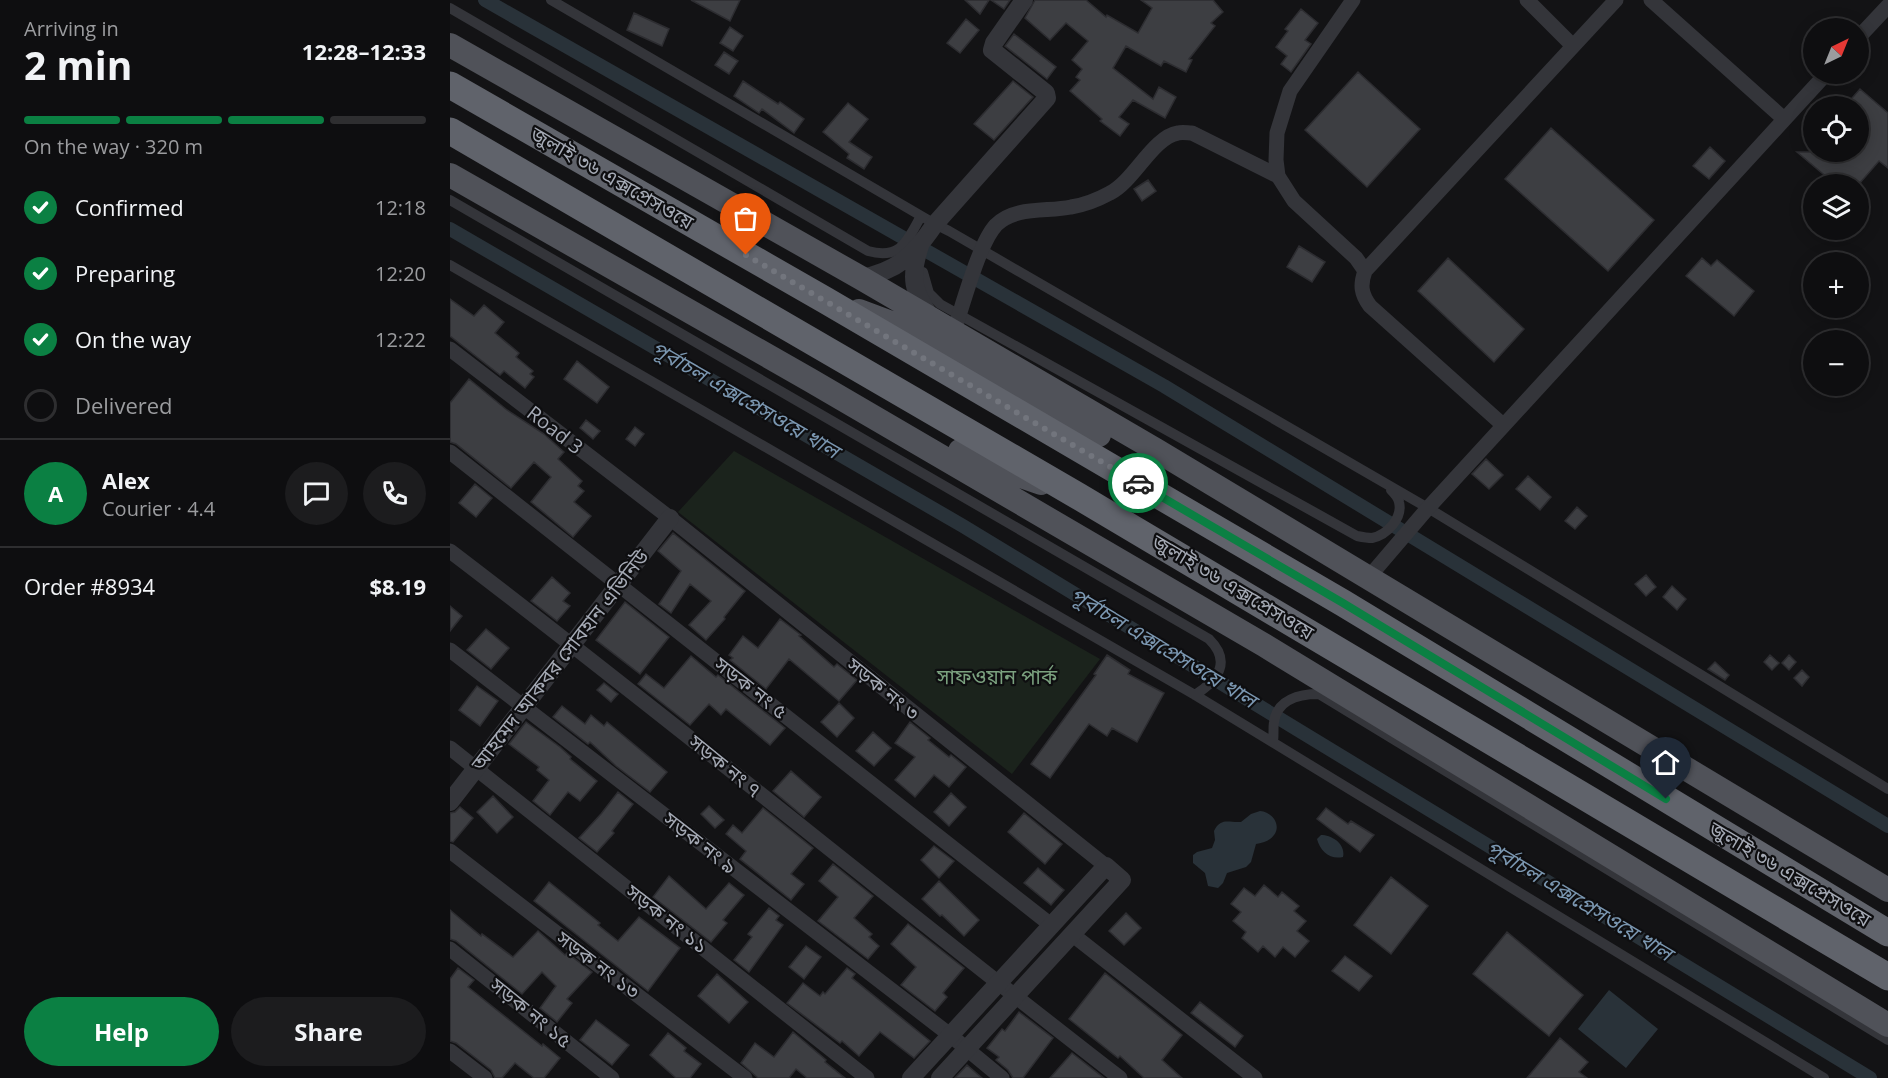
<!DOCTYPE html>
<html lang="en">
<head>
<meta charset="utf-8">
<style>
	:root { --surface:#0e0e10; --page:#1c1c1e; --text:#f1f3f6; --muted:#9b9c9f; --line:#2e2e30; --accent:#0b8043 }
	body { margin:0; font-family:"Open Sans","Noto Sans Bengali",sans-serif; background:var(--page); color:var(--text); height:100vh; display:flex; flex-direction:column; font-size:22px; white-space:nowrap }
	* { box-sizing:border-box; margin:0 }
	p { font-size:20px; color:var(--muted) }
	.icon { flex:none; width:33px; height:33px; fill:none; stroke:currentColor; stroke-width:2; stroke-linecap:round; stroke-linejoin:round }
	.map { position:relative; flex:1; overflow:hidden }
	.drawer { display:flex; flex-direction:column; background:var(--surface); width:450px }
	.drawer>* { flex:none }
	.needle { width:39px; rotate:43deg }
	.controls { position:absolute; left:1353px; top:18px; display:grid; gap:12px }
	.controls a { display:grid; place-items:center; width:66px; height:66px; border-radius:50%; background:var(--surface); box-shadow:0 3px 15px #0003,0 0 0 2px var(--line); font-size:30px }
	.pin { position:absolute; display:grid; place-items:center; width:51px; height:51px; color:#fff; margin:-62px -26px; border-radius:50% 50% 50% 0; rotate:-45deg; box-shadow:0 0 6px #0007 }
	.pin .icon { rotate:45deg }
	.courier { position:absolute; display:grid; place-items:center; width:60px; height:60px; margin:-30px; border:4px solid #0b8043; border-radius:50%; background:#fff; color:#222; box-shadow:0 2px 8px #0007 }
	.overview em { font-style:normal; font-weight:700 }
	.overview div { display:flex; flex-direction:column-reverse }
	.overview { display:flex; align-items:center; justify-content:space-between; height:102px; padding:0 24px }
	h1 { font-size:39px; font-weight:700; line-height:45px }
	.bar { display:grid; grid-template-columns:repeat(4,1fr); gap:9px 6px; align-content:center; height:72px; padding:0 24px }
	.bar i { height:8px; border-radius:4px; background:var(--line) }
	.bar .on { background:var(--accent) }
	.bar p { grid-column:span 4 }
	.line { display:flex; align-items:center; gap:15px; padding:0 24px; border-top:2px solid var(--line) }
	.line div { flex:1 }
	.round { display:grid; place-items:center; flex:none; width:63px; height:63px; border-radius:32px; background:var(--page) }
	ol { padding:0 24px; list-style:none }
	li { display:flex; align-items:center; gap:18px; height:66px }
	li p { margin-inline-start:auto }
	li .icon { padding:6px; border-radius:50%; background:var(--accent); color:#fff; stroke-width:4 }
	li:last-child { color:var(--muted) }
	li i { width:33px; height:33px; border:3px solid var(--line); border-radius:50% }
	.button { display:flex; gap:12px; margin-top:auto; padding:12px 24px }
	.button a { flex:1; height:69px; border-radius:36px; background:var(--accent); color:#fff; font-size:24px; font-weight:700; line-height:69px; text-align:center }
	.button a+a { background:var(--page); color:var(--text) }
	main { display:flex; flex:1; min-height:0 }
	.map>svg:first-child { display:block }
</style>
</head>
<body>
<main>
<section class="drawer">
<div class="overview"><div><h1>2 min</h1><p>Arriving in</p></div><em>12:28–12:33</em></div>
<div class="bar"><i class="on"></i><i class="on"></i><i class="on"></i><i></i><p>On the way · 320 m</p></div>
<ol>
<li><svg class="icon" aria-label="check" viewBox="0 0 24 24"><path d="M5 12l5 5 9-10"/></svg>Confirmed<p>12:18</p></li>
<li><svg class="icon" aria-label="check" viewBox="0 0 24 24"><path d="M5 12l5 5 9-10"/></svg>Preparing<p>12:20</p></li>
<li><svg class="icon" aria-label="check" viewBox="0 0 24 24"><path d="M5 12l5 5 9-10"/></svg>On the way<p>12:22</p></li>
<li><i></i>Delivered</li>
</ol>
<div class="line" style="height:108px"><b class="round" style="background:var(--accent);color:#fff">A</b><div><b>Alex</b><p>Courier · 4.4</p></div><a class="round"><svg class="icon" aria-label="chat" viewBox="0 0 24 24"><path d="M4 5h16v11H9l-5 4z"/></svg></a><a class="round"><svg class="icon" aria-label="phone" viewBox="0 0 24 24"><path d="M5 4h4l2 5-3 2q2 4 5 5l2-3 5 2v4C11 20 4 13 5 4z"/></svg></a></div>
<div class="line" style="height:78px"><div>Order #8934</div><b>$8.19</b></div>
<div class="button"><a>Help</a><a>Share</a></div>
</section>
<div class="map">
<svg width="1438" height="1078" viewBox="0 0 1438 1078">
	<rect width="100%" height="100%" fill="#131315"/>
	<!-- green -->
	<path fill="#1b231c" d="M284,451L650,659L562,774L228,512Z"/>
	<!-- water -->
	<path fill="#293239" d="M810,811C824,812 834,829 820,839C816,842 811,843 806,844L801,862L796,867L777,873L773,883L768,888L758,886L755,873L743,863V855L747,852L762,848L765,840L764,831C771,817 779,823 791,822L801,814Z
		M871,835C882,835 896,844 893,857C880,860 870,851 867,839Z
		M1159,990L1208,1029L1176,1068L1128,1029Z"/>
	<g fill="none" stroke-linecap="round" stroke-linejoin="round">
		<!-- canal -->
		<path stroke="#293239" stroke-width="14" d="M35,0L714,386L1438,826
			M0,229L513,526L1420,1078"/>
	</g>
	<!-- building -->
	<path fill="#3d3e42" stroke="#2d2d31" stroke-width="1.5" d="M241,0H290L280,21Z
		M515,0H539L530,14Z
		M541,0H560L554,9Z
		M585,0H636L656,17L657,15L688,33L702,8L691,0H763L773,12L761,23L765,26L739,59L742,60L736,72L714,61L711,66L676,46L663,68L703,99L709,87L726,97L715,118L683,100L669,117L679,124L670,136L650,121L652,119L620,91L630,80L626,77L632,69L622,60L638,41L616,23L600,40L575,18Z
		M851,9L868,23L855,40L861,44L841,72L831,64L837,56L826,47L838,31L835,29Z
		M184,13L219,29L212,46L177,30Z
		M516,19L529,30L510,53L497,43Z
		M280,27L293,36L283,51L270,43Z
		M564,34L606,67L597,79L555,46Z
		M274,52L288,61L279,74L265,65Z
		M908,72L970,129L917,187L855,130Z
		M293,81L328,104L330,102L354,119L344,133L312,109L309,113L284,96Z
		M563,81L583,97L544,140L524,124Z
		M1410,89L1438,113V168L1429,161L1409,184H1385L1347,152H1408V106H1395Z
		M398,103L418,119L399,142L422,157L414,169L397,158L399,154L373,132Z
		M1101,128L1204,220L1158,271L1055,179Z
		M1260,147L1275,161L1259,179L1243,166Z
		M698,180L706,191L692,201L684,189Z
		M849,246L875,262L862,282L837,267Z
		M998,258L1074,329L1044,362L968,291Z
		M1252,258L1261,266L1267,260L1304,291L1284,316L1236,276Z
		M0,299L24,316L34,305L54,322L45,333L69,353L66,357L83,371L80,374L84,377L75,388L54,371L50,375L0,336Z
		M127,361L159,387L147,403L114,379Z
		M19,379L57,410L94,434L114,452L108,459L132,481L128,486L134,491L124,502L141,516L123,537L81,502L101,477L84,462L61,488L6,444L0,442V403Z
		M136,420L150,431L143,439L130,428Z
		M185,427L194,434L185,446L176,439Z
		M1036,459L1053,475L1039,489L1022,474Z
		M1078,476L1101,497L1090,510L1066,489Z
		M25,484L42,498L26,517L9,503Z
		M1127,507L1137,516L1125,529L1115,521Z
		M223,533L295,591L274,617L275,619L256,640L239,625L261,601L240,584L221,613L209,604L231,571L208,551Z
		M1196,575L1206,587L1196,596L1185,584Z
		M102,577L120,593L113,601L120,606L107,621L81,601Z
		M1222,586L1236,599L1227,610L1213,597Z
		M175,602L219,637L190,674L146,640Z
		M0,606L12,616L0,631Z
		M330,619L351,635L349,636L384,667L387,664L407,680L389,701L339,659L316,689L280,660L283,658L279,655L293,636L308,648Z
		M36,629L59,648L41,669L17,650Z
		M657,655L680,670L678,674L714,693L687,742L662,728L657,736L639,724L600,778L581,764L646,675L644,674Z
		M1320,655L1329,663L1322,670L1314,662Z
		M1339,655L1346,662L1339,670L1332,663Z
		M241,656L266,677L268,675L335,728L320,745L276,709L271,715L259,704L240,725L188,684L196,674L214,688Z
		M1265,662L1279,675L1275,680L1258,669Z
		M1352,670L1359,677L1352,686L1344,678Z
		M154,683L168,694L161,702L147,690Z
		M27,686L48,701L30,726L9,710Z
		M389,703L404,718L387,737L371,722Z
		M112,706L135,724L141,715L154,726L157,722L217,772L200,792L166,766L140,742L138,744L103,717Z
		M76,722L110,747L121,757L120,759L147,781L130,801L118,792L100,815L83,801L99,780L87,770L89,767L59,744Z
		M460,722L480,738L478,740L499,757L501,755L516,767L499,787L484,775L465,797L445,780L465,757L445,743Z
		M423,732L441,748L424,766L406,751Z
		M341,771L371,797L354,817L323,791Z
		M168,792L183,804L162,831L164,833L147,852L129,838L151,814Z
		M501,793L516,807L499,826L484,812Z
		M43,796L63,817L47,833L27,812Z
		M259,806L274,820L265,828L251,814Z
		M10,807L23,818L3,842L0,841V813L5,812Z
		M313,808L363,848L341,874L354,884L341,900L290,859L296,851L276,834L283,825L292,833Z
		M876,808L898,824L901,821L924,835L910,852L867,819Z
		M574,813L612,844L595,864L558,832Z
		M484,846L504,861L489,878L471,860Z
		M383,864L423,896L404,918L422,934L419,937L429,946L418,959L368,921L388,897L369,881Z
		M588,868L614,890L601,905L574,883Z
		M219,876L256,909L279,883L294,895L273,920L277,923L261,942L203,897Z
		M941,877L978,906L941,954L904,925Z
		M489,881L529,920L514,936L492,915L490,916L472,899Z
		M99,882L150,923L148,925L168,941L189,917L230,948L198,991L84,901Z
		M814,885L828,897L832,892L849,906L844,911L856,921L847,931L859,941L845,957L833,947L825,957L813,946L808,952L792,938L796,932L783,921L791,912L781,904L794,888L805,896Z
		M319,908L329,916L326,920L333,925L299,972L284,960L302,937L298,934Z
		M0,910L31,936L32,934L63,957L88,931L115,955L117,953L142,972L117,999L122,1003L107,1022L90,1008L106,986L92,972L72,994L6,941L0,939Z
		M676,913L691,928L674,945L659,931Z
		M458,924L514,968L493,993L497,997L485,1011L451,985L466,967L441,944Z
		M1057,932L1133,995L1099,1036L1023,974Z
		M356,946L371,957L354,979L339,967Z
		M895,956L922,976L909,991L882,971Z
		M8,968L24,980L18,987L92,1046L93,1044L110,1058L94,1078H84L65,1063L52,1078H45L41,1070L6,1043L0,1041V979Z
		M397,968L405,974L402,978L480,1041L464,1058L430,1032L409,1056L392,1041L390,1043L337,1003L353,983L370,996L373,992L375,994Z
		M655,973L732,1035L712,1060L732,1078H694L670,1056L668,1058L619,1019Z
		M267,974L298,1002L279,1023L248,996Z
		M750,1002L793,1036L785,1047L741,1013Z
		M569,1012L603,1038L573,1078H563L558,1070L546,1060L549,1057L537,1048L552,1029L555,1031Z
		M146,1020L179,1045L162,1065L130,1040Z
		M343,1032L376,1060L375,1062L395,1078H357L346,1069L339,1078H308L291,1063L305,1043L324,1057Z
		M218,1033L236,1048L234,1051L251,1064L240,1078H226L200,1055Z
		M1110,1038L1138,1062L1129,1072L1137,1078H1077Z
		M622,1053L654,1078H600Z
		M517,1065L532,1078H505Z"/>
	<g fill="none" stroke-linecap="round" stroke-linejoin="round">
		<!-- pedestrian -->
		<path stroke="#34353a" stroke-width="10" d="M101,0L485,224L499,231L978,508L1438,789
			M0,8L418,251C451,260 457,241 471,216
			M0,200L759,639C782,662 768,680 745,695
			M0,265L745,695L1374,1078
			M473,272L479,293L490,304L907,536C912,537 918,538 922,538C937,535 953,518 949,502C948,497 944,493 941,490
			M823,742C824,735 823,728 824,722C827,699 850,694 869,694L1438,1040"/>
		<!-- minor -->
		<path stroke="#34353a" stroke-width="15" d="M903,0L840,91L827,133L826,160L828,176L844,201L906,258L915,271
			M1077,0L1123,46
			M1201,0L1334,119
			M1408,38L1438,6
			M504,331C513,305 529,243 546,225C565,206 597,212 621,207C634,205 649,199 660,193C684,181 703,137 728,133C732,132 738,133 742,133L828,176
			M0,349L220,518L656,866
			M1053,425L920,306C911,294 910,285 915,271L1166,0
			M0,452L601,925
			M0,551C226,723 445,904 670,1078
			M919,577L978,508L1376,74
			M0,650L500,1035L552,1078
			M0,748L417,1078
			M0,851L295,1078
			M623,935L805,1078
			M0,949L162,1078
			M0,1051L35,1078"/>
		<!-- tertiary -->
		<path stroke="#34353a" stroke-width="18" d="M470,246C459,279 463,290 481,318
			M411,278C448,271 464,255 485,224L597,98L596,93L542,50L544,43L574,0
			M0,802L220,518
			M461,1078L656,866L672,880L490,1078"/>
		<!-- primary -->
		<path stroke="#505259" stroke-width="24" d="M0,45L411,278L706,450L1438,890
			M0,175L360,380L814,645L1438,1025
			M409,311L452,327L649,435
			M510,451L525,460L591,483"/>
		<!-- motorway -->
		<path stroke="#60636b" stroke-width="27" d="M0,85L375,300L893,603L1438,933
			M0,131L628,496L1438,977"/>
	</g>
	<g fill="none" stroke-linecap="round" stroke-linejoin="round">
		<!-- done -->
		<path stroke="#72757d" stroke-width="6" stroke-dasharray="0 10.8" d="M296,255L688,483"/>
		<!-- route -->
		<path stroke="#0b8043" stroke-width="8" d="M688,483L893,603L1216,799"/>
	</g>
	<g text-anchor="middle" stroke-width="4.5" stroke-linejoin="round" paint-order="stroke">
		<!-- street labels -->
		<g font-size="20" fill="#a5aab5" stroke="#0e0e10">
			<text transform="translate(162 178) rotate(30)" y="7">জুলাই ৩৬ এক্সপ্রেসওয়ে</text>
			<text transform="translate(105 430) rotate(38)" y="7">Road 3</text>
			<text transform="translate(783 587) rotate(31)" y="7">জুলাই ৩৬ এক্সপ্রেসওয়ে</text>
			<text transform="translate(110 660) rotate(-52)" y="7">আহমেদ আকবর সোবহান এভিনিউ</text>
			<text transform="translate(301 688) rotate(38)" y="7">সড়ক নং ৫</text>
			<text transform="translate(433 689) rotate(39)" y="7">সড়ক নং ৩</text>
			<text transform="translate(275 766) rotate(39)" y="7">সড়ক নং ৭</text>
			<text transform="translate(250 843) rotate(38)" y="7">সড়ক নং ৯</text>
			<text transform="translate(1340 874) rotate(31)" y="7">জুলাই ৩৬ এক্সপ্রেসওয়ে</text>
			<text transform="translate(217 919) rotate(38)" y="7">সড়ক নং ১১</text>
			<text transform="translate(148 965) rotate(37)" y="7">সড়ক নং ১৩</text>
			<text transform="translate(81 1013) rotate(39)" y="7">সড়ক নং ১৫</text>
		</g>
		<!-- park labels -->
		<g font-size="20" fill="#7ba17f" stroke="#0e0e10">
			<text x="547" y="684">সাফওয়ান পার্ক</text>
		</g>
		<!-- water labels -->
		<g font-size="21" font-style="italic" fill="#7b97b1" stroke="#0e0e10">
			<text transform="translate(295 400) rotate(30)" y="7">পূর্বাচল এক্সপ্রেসওয়ে খাল</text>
			<text transform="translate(713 648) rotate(31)" y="7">পূর্বাচল এক্সপ্রেসওয়ে খাল</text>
			<text transform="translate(1129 901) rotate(31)" y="7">পূর্বাচল এক্সপ্রেসওয়ে খাল</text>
		</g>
	</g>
</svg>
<div class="controls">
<a><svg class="needle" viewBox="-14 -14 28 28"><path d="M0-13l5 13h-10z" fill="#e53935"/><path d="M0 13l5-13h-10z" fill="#9b9c9f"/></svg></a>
<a><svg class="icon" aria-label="locate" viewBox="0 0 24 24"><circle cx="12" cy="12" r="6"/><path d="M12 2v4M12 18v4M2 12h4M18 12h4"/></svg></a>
<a><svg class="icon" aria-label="layers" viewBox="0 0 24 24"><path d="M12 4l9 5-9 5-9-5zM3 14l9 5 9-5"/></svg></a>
<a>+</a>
<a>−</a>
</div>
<div class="pin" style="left:296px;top:255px;background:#ea580c"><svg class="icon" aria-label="bag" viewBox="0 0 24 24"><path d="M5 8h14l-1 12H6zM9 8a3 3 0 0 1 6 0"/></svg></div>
<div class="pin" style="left:1216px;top:799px;background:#1f2937"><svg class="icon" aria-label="home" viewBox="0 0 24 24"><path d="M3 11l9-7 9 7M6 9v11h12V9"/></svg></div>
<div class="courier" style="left:688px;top:483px"><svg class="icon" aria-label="car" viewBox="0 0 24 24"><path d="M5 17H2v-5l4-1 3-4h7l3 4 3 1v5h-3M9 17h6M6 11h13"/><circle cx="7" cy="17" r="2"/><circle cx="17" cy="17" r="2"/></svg></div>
</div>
</main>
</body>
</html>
